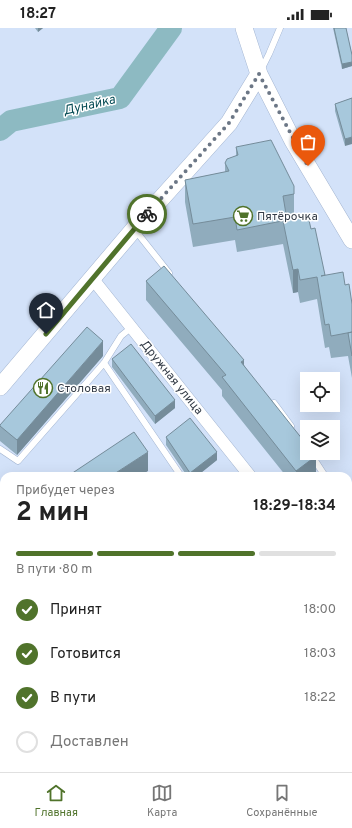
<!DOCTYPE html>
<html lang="ru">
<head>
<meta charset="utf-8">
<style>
	:root { --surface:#fff; --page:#f2f2f2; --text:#222; --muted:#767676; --line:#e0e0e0; --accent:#50732b }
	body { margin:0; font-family:Overpass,sans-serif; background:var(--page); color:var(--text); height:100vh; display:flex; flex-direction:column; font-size:15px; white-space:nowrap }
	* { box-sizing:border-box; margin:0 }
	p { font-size:13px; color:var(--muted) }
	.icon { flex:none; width:22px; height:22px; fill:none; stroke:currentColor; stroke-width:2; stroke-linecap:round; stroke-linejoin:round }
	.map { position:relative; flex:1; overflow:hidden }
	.drawer { position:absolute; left:0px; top:444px; width:352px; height:300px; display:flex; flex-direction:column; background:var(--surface); border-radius:12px 12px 0 0; box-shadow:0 4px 16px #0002 }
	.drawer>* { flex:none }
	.controls { position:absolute; left:300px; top:344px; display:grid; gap:8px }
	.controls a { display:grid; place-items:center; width:40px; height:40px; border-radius:0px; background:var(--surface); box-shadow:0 4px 16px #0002; font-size:20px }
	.pin { position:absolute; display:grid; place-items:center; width:34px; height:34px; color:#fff; margin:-41px -17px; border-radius:50% 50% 50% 0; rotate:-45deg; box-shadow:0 0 4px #0007 }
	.pin .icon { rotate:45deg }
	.courier { position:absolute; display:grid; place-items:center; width:40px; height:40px; margin:-20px; border:3px solid #50732b; border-radius:50%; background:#fff; color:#222; box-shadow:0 1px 5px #0007 }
	.head em { font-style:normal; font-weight:700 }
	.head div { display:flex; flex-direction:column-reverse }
	.head { display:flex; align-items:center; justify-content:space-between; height:68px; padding:0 16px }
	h1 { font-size:26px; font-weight:700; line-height:30px }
	.bar { display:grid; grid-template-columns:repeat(4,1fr); gap:6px 4px; align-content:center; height:48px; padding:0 16px }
	.bar i { height:5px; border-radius:3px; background:var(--line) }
	.bar .current { background:var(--accent) }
	.bar p { grid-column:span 4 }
	ol { padding:0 16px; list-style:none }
	li { display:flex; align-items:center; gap:12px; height:44px }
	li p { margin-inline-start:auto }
	li .icon { padding:4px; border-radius:50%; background:var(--accent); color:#fff; stroke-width:4 }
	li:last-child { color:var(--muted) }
	li i { width:22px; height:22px; border:2px solid var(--line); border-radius:50% }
	.status { display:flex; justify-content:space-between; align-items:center; height:28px; padding:0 20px; background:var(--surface); direction:ltr }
	.status svg { height:11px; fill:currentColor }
	.tabs { display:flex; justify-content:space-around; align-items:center; height:56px; border-top:1px solid var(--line); background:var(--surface); font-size:11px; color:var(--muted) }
	.tabs a { display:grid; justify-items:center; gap:2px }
	.tabs .current { color:var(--accent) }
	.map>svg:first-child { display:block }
</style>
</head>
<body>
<div class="status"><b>18:27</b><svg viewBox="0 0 49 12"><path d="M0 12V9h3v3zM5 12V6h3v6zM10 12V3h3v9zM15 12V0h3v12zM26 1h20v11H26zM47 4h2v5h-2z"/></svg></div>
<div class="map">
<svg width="352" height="744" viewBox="0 0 352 744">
	<rect width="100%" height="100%" fill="#d3e2f9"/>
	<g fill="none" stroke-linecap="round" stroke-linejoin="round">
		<!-- river -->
		<path stroke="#8dbac2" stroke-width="22" d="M0,102L11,93L120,70L171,0"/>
		<defs>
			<path id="lane" d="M261,42L269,26L280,0
				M135,202L169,245
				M104,335L181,448
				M274,375L291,398
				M0,421L18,433L104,335L121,308L132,299
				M310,425L325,448"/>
			<path id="street" d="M92,250L250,448
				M348,554L352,553
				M348,574L352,581
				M0,685L4,691
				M38,740L41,744
				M80,744L85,740"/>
			<path id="secondary" d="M244,0L259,46L293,113L352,212
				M0,359L134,201L229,95L259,46"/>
		</defs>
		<!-- lane casing -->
		<use href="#lane" stroke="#a3b5d1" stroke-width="7"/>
		<!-- street casing -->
		<use href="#street" stroke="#a3b5d1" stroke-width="13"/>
		<!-- secondary casing -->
		<use href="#secondary" stroke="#a3b5d1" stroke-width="18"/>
		<!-- lane -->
		<use href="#lane" stroke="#fff" stroke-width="6"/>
		<!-- street -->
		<use href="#street" stroke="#fff" stroke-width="12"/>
		<!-- secondary -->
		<use href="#secondary" stroke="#fff" stroke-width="17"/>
	</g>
	<!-- wall -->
	<path fill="#90acbd" d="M35,0H43L38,4Z
		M333,0H346L352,27V38L342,41Z
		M352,70L345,118L335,83V76Z
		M236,119L294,158V188L286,190L287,192L311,201L325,247L345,257L352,276V350L348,328L331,330L329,319L325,320L317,271L300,275L298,264L293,265L283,216L237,224L235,212L193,219L185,174V152L225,144V135L236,128Z
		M146,253L244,337L316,447L314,448H286L222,368V362L146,272Z
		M103,328L17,427L0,413V397Z
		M112,331L175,380L155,396L112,339Z
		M166,409L217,432L197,448H187L166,417Z
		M4,563V612L0,610V566Z
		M126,740H238L241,744H128Z
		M273,740H309L311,744H275Z"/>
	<!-- shaded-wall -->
	<path fill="#758c9a" d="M38,0H43L38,4Z
		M352,34V38L342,41V36Z
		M352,109V116L345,118V111Z
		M298,241V264L293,265V242Z
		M103,313V328L17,427V412Z
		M244,332V351L241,334Z
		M175,372V380L155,396V388Z
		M148,424V443L140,448H111Z
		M217,424V432L197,448H190V445Z
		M316,428V447L314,448H296V443Z
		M352,708V716L348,718V710Z"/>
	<!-- building -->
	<path fill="#a7c8dc" stroke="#758c9a" d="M334,0H346L352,27V34L342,36Z
		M352,70V109L345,111L335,76Z
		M271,112L294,158V166L283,168L287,192L237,202L235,189L193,196L185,152L229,143L225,135L227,131L238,127L236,119Z
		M308,188L311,201L315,200L325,247L321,248L343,244L345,257L349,256L352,276V304L331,308L329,296L325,297L317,249L300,252L298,241L293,242L283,193Z
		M164,238L244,332L241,334L307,417V425H313L316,428L296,443L222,349L226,347L146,253Z
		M87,299L103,313L17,412L0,398V397Z
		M352,304V328L348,305Z
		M131,316L175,372L155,388L112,331Z
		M190,390L217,424L190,445L166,409Z
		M134,404L148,424L111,448H68Z
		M233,445L236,448H229Z
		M4,563V591L0,589V566Z
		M348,679L352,687V708L348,710Z
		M133,740H238L241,744H135Z
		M277,740H309L311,744H279Z"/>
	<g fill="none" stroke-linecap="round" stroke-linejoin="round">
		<!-- done -->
		<path stroke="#6c7786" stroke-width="4" stroke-dasharray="0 7.2" d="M147,186L229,95L259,46L308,138"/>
		<!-- route -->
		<path stroke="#50732b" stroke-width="5" d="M46,306L147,186"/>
	</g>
	<!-- icons -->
	<defs>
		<symbol id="supermarket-ring" viewBox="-11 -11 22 22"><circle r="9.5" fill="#fff" stroke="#50732b" stroke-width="1.5"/><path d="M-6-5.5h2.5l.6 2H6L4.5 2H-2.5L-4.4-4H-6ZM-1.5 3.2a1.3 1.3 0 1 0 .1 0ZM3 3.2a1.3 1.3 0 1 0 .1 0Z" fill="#50732b"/></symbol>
		<symbol id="restaurant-ring" viewBox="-11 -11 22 22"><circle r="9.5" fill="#fff" stroke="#50732b" stroke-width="1.5"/><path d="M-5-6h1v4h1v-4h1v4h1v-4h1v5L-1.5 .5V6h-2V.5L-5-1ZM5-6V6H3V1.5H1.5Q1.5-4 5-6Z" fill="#50732b"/></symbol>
	</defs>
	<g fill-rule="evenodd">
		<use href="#supermarket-ring" x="232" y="177" width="22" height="22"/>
		<use href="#restaurant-ring" x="32" y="349" width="22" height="22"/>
	</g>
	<g text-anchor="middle" stroke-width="3" stroke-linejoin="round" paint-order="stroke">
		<!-- poi labels -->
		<g font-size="12" fill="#353d48" stroke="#fff" text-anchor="start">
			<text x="257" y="192">Пятёрочка</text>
			<text x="57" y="364">Столовая</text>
		</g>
		<!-- street labels -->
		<g font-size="12" fill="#353d48" stroke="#fff">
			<text transform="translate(172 349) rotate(51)" y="4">Дружная улица</text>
		</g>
		<!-- water labels -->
		<g font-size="13" font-style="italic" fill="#064c55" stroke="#fff">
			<text transform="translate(89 76) rotate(-13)" y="5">Дунайка</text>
		</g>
	</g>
</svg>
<div class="controls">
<a><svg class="icon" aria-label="locate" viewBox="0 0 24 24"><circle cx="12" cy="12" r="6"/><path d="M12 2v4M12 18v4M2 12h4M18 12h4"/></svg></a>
<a><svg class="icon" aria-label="layers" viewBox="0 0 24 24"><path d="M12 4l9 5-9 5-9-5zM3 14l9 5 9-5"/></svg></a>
</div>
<div class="pin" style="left:308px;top:138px;background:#ea580c"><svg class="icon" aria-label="bag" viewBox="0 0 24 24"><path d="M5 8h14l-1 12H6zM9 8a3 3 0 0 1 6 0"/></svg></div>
<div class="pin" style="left:46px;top:306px;background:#1f2937"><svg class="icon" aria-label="home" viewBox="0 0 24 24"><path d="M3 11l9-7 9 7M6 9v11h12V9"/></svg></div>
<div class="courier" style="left:147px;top:186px"><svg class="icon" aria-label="bike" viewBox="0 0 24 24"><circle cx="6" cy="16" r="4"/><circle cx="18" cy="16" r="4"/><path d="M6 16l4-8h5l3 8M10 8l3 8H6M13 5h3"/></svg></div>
<section class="drawer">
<div class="head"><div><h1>2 мин</h1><p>Прибудет через</p></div><em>18:29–18:34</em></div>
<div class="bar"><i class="current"></i><i class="current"></i><i class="current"></i><i></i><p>В пути · 80 m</p></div>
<ol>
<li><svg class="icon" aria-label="check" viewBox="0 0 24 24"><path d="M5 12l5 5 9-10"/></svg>Принят<p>18:00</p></li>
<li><svg class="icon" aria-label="check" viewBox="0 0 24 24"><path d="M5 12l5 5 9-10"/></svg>Готовится<p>18:03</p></li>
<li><svg class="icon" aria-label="check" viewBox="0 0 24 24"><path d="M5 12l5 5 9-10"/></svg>В пути<p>18:22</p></li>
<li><i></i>Доставлен</li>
</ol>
</section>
</div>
<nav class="tabs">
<a class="current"><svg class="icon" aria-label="home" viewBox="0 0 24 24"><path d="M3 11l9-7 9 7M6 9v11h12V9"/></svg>Главная</a>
<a><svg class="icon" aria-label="map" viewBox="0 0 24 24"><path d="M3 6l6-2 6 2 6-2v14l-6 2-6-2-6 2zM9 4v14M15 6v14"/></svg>Карта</a>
<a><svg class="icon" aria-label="saved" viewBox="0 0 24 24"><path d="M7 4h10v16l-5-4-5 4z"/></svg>Сохранённые</a>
</nav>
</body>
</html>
